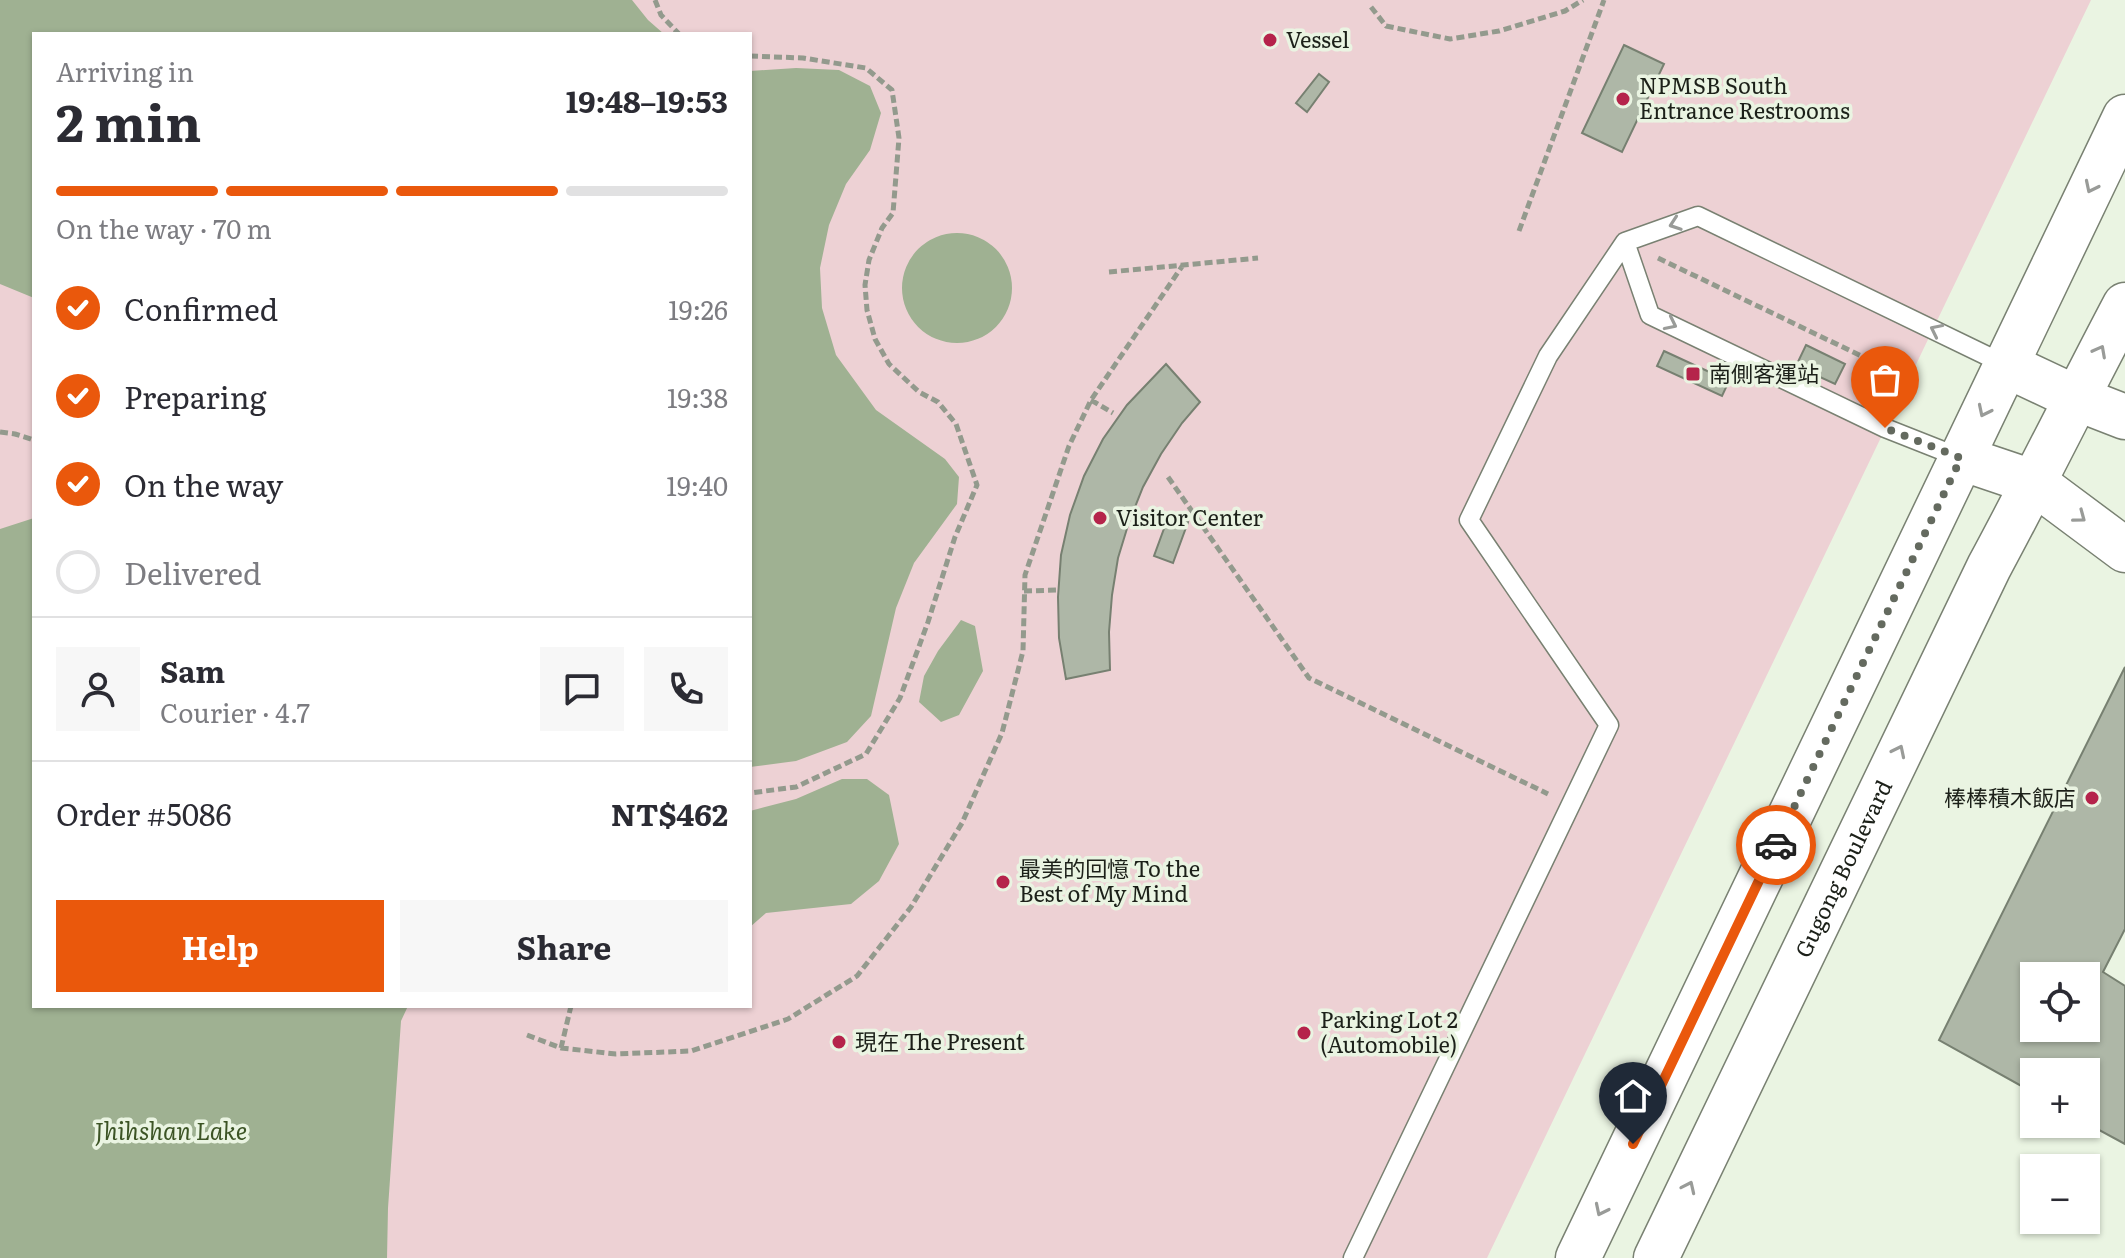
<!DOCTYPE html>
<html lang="en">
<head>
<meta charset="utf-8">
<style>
	:root { --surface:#fff; --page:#f7f7f7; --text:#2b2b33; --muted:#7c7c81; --line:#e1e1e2; --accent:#ea580c }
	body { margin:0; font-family:Literata,"Noto Sans TC",serif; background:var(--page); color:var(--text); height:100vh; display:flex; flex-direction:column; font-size:30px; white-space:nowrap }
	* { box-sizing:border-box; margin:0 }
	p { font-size:26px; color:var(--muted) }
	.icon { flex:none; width:44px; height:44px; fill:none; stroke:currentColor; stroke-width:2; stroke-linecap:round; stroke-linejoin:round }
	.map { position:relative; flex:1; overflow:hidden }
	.sheet { position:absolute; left:32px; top:32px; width:720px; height:976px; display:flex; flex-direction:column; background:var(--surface); border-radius:0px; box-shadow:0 2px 6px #0004 }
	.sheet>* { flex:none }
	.controls { position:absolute; left:2020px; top:962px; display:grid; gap:16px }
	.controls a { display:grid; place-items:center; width:80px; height:80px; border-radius:0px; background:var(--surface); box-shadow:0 2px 6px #0004; font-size:40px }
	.pin { position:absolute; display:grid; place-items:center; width:68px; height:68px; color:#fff; margin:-82px -34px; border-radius:50% 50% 50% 0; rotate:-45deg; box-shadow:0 0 8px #0007 }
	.pin .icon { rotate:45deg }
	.courier { position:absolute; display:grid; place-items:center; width:80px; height:80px; margin:-40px; border:6px solid #ea580c; border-radius:50%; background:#fff; color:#222; box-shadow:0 2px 10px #0007 }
	.summary em { font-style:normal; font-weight:700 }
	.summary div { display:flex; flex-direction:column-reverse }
	.summary { display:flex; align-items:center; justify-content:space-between; height:136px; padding:0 24px }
	h1 { font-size:52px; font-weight:700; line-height:60px }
	.bar { display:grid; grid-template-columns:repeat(4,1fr); gap:12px 8px; align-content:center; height:96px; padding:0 24px }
	.bar i { height:10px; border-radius:6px; background:var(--line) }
	.bar .on { background:var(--accent) }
	.bar p { grid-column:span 4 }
	.line { display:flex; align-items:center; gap:20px; padding:0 24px; border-top:2px solid var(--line) }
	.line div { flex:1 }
	.round { display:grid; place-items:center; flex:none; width:84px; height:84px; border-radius:0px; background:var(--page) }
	ol { padding:0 24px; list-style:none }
	li { display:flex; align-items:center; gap:24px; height:88px }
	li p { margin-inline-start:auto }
	li .icon { padding:8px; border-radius:50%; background:var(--accent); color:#fff; stroke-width:4 }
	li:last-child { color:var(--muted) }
	li i { width:44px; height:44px; border:4px solid var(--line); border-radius:50% }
	.button { display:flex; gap:16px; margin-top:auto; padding:16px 24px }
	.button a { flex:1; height:92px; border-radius:0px; background:var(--accent); color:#fff; font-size:32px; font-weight:700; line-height:92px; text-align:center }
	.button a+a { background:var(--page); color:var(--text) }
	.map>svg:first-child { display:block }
</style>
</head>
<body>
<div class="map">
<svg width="2125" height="1258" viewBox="0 0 2125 1258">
	<rect width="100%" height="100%" fill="#eaf4e2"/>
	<!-- green -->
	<path fill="#edd1d4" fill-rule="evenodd" d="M0,0H2091L1487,1258H0ZM34,34H750V1006H34Z"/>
	<!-- water -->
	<path fill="#9fb192" d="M0,0H632L648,20L664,34H34V298L0,284Z
		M796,68L839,70L870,86L881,113L870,150L846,184L829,225L820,268L822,308L836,355L876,410L945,459L959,477L957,504L914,563L896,608L871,716L847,742L796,761L750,767V71Z
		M902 288a55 55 0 1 1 110 0a55 55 0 1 1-110 0Z
		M34,518V1006H408L401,1021L388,1208L387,1258H0V529Z
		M961,620L975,626L983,671L959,715L941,722L919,702L924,676L938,651Z
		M842,779H867L889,795L899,844L879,881L851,904L766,913L750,927V811L796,799Z"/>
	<!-- building -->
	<path fill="#aeb7a7" stroke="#778071" stroke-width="2" fill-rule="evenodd" d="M1624,45L1664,64L1622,152L1582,133Z
		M1319,74L1329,82L1307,112L1296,103Z
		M1806,345L1845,364L1835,384L1796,366Z
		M1664,351L1729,381L1722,396L1657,366Z
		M1166,364L1200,402L1182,423L1161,454L1143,487L1129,522L1118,558L1112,595L1109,632L1110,670L1066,679L1059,638L1058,597L1061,555L1070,515L1084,476L1103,439L1127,405Z
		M1169,515L1188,522L1173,563L1154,556Z
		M2125,667V929L2103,972L2125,986V1144L2086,1123V1072H2034V1093L1939,1040ZM2034,976H2086V1028H2034Z"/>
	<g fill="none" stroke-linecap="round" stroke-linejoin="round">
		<defs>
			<path id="service" d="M1625,242L1650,315L1885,428L1961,458
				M1353,1258L1609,725L1469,520L1548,356L1625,242L1698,216L2006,365"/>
			<g id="tertiary">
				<path d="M2006,365L2076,398L2125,417"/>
				<path d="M1961,458L2035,483L2125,550"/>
				<path d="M1578,1258L2125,117"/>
				<path id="s1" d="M1656,1258L1989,567C2036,480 2079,392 2125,305"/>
			</g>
		</defs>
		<!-- service casing -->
		<use href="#service" stroke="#798172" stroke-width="21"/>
		<!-- tertiary casing -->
		<use href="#tertiary" stroke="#798172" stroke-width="47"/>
		<!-- path -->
		<path stroke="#939a8d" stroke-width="5" stroke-dasharray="8 4" stroke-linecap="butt" d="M655,0L661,15L679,34
			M1371,7L1386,26L1450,39L1499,31L1565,11L1583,0
			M750,56L803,58L866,68L892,90L899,138L893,213L882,228L869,260L865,285L867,310L875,339L889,364L919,392L938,402L956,424L977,485L955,537L928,622L900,698L866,754L796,787L750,793
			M1519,231L1604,0
			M1658,258L1909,379
			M1109,272L1258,258
			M1091,400L1113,413
			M0,432L15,434L34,440
			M1168,477L1309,678L1548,794
			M1024,591L1058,590
			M527,1035L561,1048L616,1054L691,1051L788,1019L857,976L911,907L962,823L1002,733L1023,651L1025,575L1069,446L1091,400L1183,265
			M561,1048L571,1006"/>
		<!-- service -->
		<use href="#service" stroke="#fff" stroke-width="18"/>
		<!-- tertiary -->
		<use href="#tertiary" stroke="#fff" stroke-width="44"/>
	</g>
	<!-- one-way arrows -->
	<defs><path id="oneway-chevron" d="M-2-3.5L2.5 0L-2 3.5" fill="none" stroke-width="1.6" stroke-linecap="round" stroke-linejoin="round" transform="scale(2)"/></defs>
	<g stroke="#999b98">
		<use href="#oneway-chevron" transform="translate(2091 187) rotate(116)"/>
		<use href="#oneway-chevron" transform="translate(1675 224) rotate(161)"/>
		<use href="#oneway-chevron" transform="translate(1671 324) rotate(26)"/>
		<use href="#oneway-chevron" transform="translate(1936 330) rotate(-154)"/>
		<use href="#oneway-chevron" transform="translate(2100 351) rotate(-62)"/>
		<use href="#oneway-chevron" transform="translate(1984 411) rotate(116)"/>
		<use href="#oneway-chevron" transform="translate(2080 517) rotate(37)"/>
		<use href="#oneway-chevron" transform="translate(1899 751) rotate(-64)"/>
		<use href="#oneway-chevron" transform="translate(1689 1187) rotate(-65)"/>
		<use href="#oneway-chevron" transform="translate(1601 1210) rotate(116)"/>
	</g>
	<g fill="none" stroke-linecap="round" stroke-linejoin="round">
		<!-- done -->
		<path stroke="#646a5f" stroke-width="8" stroke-dasharray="0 14.4" d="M1776,845L1961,458L1885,428"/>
		<!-- route -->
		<path stroke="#ea580c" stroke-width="10" d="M1633,1144L1776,845"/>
	</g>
	<!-- markers -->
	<g fill="#b5244b" stroke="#eaf4e2" stroke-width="3">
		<circle cx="1270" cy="40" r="8"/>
		<circle cx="1623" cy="99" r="8"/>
		<rect x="1685" y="366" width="16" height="16" rx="4"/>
		<circle cx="1100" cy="518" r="8"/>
		<circle cx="2092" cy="798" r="8"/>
		<circle cx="1003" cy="882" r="8"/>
		<circle cx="1304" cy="1033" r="8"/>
		<circle cx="839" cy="1042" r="8"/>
	</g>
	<g text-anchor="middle" stroke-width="7" stroke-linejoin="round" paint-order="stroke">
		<!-- poi labels -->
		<g font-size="22" fill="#1c2019" stroke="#eaf4e2" text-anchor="start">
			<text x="1286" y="48">Vessel</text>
			<text x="1639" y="94">NPMSB South<tspan x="1639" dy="25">Entrance Restrooms</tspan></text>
			<text x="1709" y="382">南側客運站</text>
			<text x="1116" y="526">Visitor Center</text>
			<text x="2076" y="806" text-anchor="end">棒棒積木飯店</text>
			<text x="1019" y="877">最美的回憶 To the<tspan x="1019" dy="25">Best of My Mind</tspan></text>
			<text x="1320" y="1028">Parking Lot 2<tspan x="1320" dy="25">(Automobile)</tspan></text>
			<text x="855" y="1050">現在 The Present</text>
		</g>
		<!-- street labels -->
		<g font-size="22" fill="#1c2019" stroke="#eaf4e2">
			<text dy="8" stroke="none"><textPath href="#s1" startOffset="432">Gugong Boulevard</textPath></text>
		</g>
		<!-- water labels -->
		<g font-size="24" font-style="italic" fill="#3c5425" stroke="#eaf4e2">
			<text x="171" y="1140">Jhihshan Lake</text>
		</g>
	</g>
</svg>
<div class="controls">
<a><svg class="icon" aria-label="locate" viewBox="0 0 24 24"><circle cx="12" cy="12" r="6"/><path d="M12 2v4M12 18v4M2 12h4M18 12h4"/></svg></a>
<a>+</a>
<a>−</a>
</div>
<div class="pin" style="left:1885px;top:428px;background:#ea580c"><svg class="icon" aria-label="bag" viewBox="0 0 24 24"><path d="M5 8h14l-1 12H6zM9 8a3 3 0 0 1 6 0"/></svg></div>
<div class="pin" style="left:1633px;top:1144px;background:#1f2937"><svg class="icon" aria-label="home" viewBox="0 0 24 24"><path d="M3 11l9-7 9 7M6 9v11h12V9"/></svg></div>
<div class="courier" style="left:1776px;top:845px"><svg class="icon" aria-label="car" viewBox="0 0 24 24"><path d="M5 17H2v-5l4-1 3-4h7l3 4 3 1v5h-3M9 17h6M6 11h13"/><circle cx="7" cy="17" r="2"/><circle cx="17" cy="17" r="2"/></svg></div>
<section class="sheet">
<div class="summary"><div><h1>2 min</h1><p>Arriving in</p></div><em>19:48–19:53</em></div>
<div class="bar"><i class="on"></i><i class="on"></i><i class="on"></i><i></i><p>On the way · 70 m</p></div>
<ol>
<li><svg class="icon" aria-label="check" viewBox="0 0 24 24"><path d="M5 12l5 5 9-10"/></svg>Confirmed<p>19:26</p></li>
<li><svg class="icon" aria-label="check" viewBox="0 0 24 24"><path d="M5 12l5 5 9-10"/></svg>Preparing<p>19:38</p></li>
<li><svg class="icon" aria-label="check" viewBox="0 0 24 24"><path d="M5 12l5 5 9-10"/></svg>On the way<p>19:40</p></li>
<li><i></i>Delivered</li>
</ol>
<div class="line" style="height:144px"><a class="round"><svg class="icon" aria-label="person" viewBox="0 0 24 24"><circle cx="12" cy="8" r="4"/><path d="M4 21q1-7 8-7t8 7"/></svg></a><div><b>Sam</b><p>Courier · 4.7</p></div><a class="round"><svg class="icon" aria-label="chat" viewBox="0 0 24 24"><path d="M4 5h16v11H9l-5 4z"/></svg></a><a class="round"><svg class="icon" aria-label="phone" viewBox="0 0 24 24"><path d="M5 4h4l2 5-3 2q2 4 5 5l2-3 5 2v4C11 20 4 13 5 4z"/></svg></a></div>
<div class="line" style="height:104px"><div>Order #5086</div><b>NT$462</b></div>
<div class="button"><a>Help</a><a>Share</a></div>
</section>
</div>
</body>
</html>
